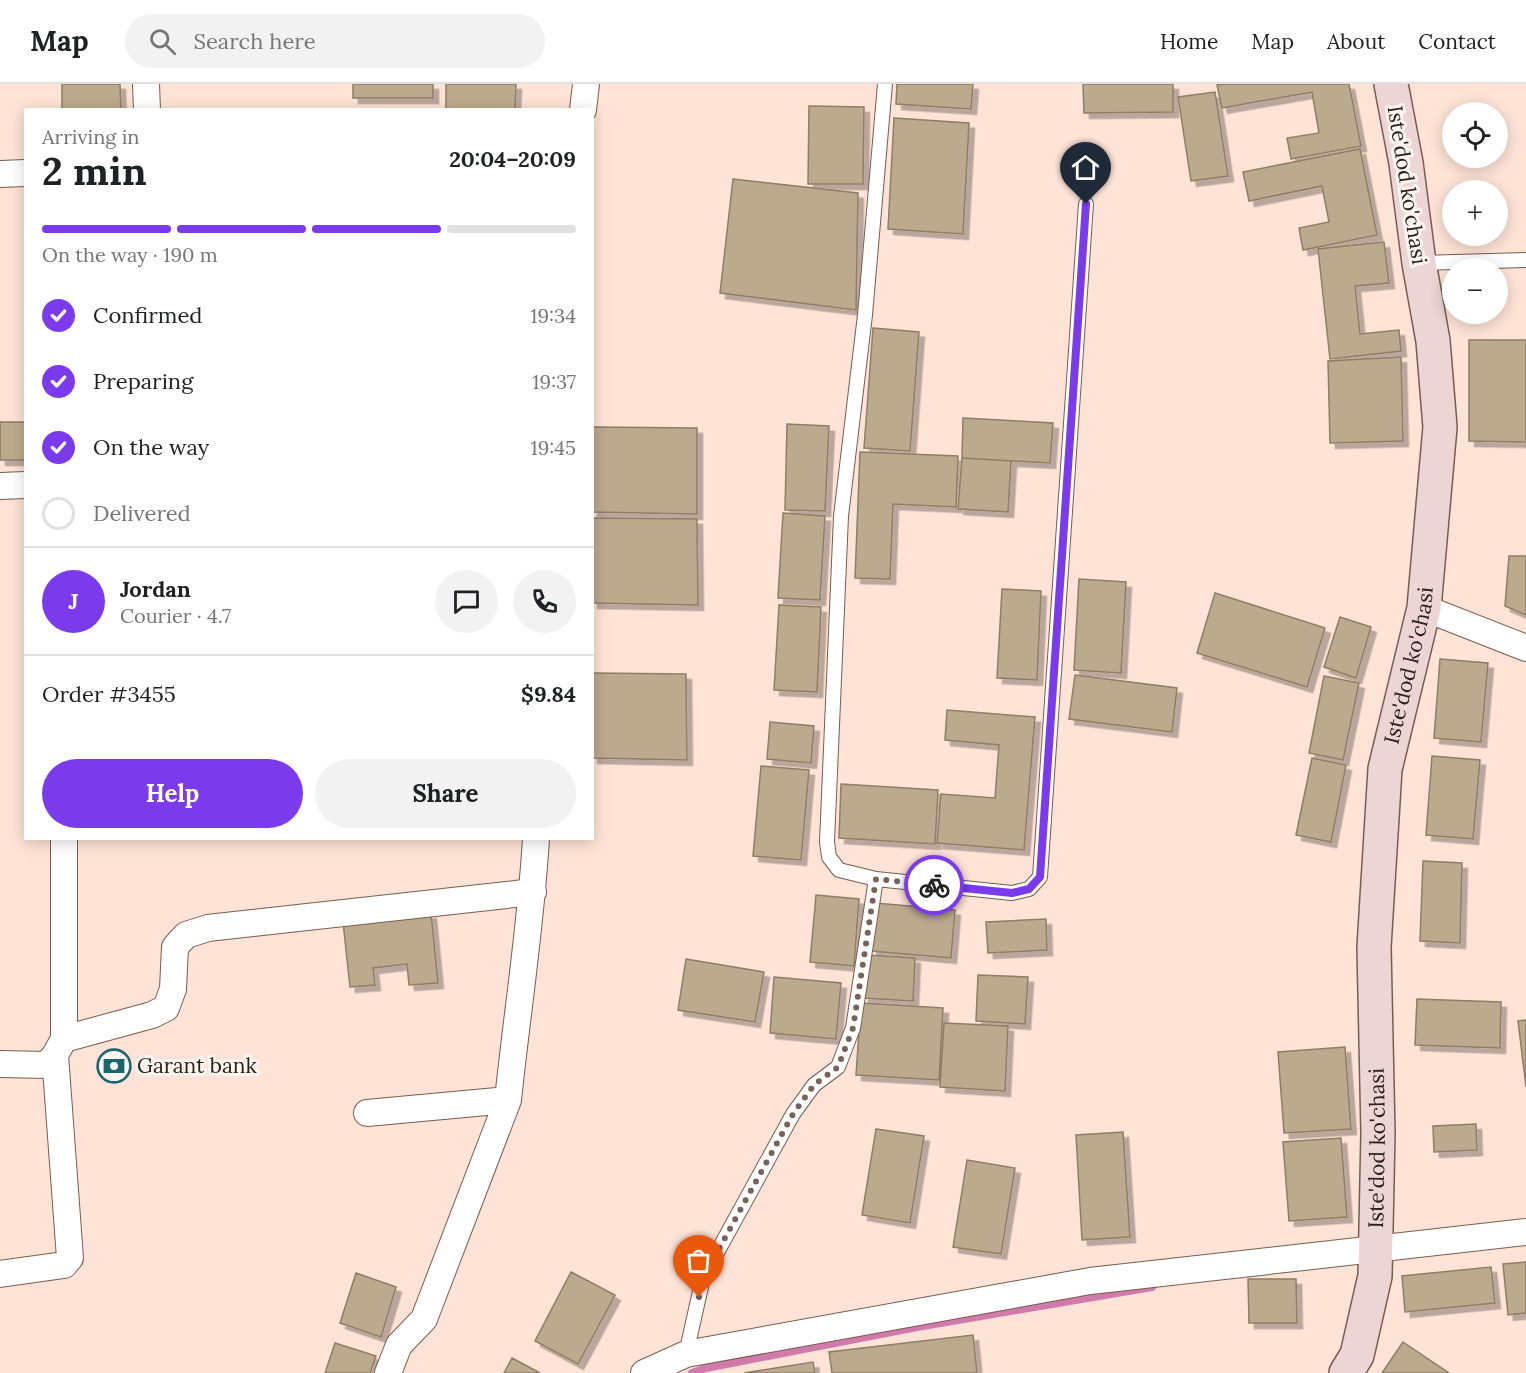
<!DOCTYPE html>
<html lang="en">
<head>
<meta charset="utf-8">
<style>
	:root { --surface:#fff; --page:#f2f2f2; --text:#202124; --muted:#757577; --line:#e0e0e0; --accent:#7c3aed }
	body { margin:0; font-family:Lora,serif; background:var(--page); color:var(--text); height:100vh; display:flex; flex-direction:column; font-size:22px; white-space:nowrap }
	* { box-sizing:border-box; margin:0 }
	p { font-size:20px; color:var(--muted) }
	.icon { flex:none; width:33px; height:33px; fill:none; stroke:currentColor; stroke-width:2; stroke-linecap:round; stroke-linejoin:round }
	.map { position:relative; flex:1; overflow:hidden }
	.panel { position:absolute; left:24px; top:24px; width:570px; height:732px; display:flex; flex-direction:column; background:var(--surface); border-radius:0px; box-shadow:0 3px 15px #0003 }
	.panel>* { flex:none }
	.buttons { position:absolute; left:1442px; top:18px; display:grid; gap:12px }
	.buttons a { display:grid; place-items:center; width:66px; height:66px; border-radius:50%; background:var(--surface); box-shadow:0 3px 15px #0003; font-size:30px }
	.pin { position:absolute; display:grid; place-items:center; width:51px; height:51px; color:#fff; margin:-62px -26px; border-radius:50% 50% 50% 0; rotate:-45deg; box-shadow:0 0 6px #0007 }
	.pin .icon { rotate:45deg }
	.courier { position:absolute; display:grid; place-items:center; width:60px; height:60px; margin:-30px; border:4px solid #7c3aed; border-radius:50%; background:#fff; color:#222; box-shadow:0 2px 8px #0007 }
	.overview em { font-style:normal; font-weight:700 }
	.overview div { display:flex; flex-direction:column-reverse }
	.overview { display:flex; align-items:center; justify-content:space-between; height:102px; padding:0 18px }
	h1 { font-size:39px; font-weight:700; line-height:45px }
	.bar { display:grid; grid-template-columns:repeat(4,1fr); gap:9px 6px; align-content:center; height:72px; padding:0 18px }
	.bar i { height:8px; border-radius:4px; background:var(--line) }
	.bar .current { background:var(--accent) }
	.bar p { grid-column:span 4 }
	.line { display:flex; align-items:center; gap:15px; padding:0 18px; border-top:2px solid var(--line) }
	.line div { flex:1 }
	.round { display:grid; place-items:center; flex:none; width:63px; height:63px; border-radius:32px; background:var(--page) }
	ol { padding:0 18px; list-style:none }
	li { display:flex; align-items:center; gap:18px; height:66px }
	li p { margin-inline-start:auto }
	li .icon { padding:6px; border-radius:50%; background:var(--accent); color:#fff; stroke-width:4 }
	li:last-child { color:var(--muted) }
	li i { width:33px; height:33px; border:3px solid var(--line); border-radius:50% }
	.action { display:flex; gap:12px; margin-top:auto; padding:12px 18px }
	.action a { flex:1; height:69px; border-radius:36px; background:var(--accent); color:#fff; font-size:24px; font-weight:700; line-height:69px; text-align:center }
	.action a+a { background:var(--page); color:var(--text) }
	header { display:flex; align-items:center; gap:36px; box-sizing:border-box; height:84px; padding:0 30px; background:var(--surface); border-bottom:2px solid var(--line) }
	header strong { font-size:28px }
	nav { display:flex; gap:33px; margin-inline-start:auto; font-size:21px }
	.search { width:420px; height:54px; background:var(--page); display:flex; align-items:center; gap:15px; box-sizing:border-box; padding:0 21px; border-radius:33px; color:var(--muted); font-size:22px }
	.map>svg:first-child { display:block }
</style>
</head>
<body>
<header>
<strong>Map</strong>
<div class="search"><svg class="icon" aria-label="search" viewBox="0 0 24 24"><circle cx="10" cy="10" r="6"/><path d="M15 15l6 6"/></svg>Search here</div>
<nav><a>Home</a><a>Map</a><a>About</a><a>Contact</a></nav>
</header>
<div class="map">
<svg width="1526" height="1289" viewBox="0 0 1526 1289">
	<defs>
		<filter id="shadow"><feDropShadow dx="5.5" dy="5.5" stdDeviation="0" flood-color="#0004"/></filter>
	</defs>
	<rect width="100%" height="100%" fill="#fee3d6"/>
	<g fill="none" stroke-linecap="round" stroke-linejoin="round">
		<!-- stream -->
		<path stroke="#d07bab" stroke-width="8" d="M692,1289L706,1284L917,1243L1152,1203"/>
	</g>
	<!-- building -->
	<path fill="#bcaa8e" stroke="#8f7e63" stroke-width="1.5" filter="url(#shadow)" d="M62,0H120L121,26H62Z
		M353,0H433V14H353Z
		M446,0H516L515,26H446Z
		M897,0H973L971,25L896,20Z
		M1083,0H1173V28L1084,29Z
		M1225,0H1349L1361,62L1291,75L1287,54L1319,49L1312,8L1222,24L1217,1Z
		M1215,8L1228,92L1191,97L1178,13Z
		M809,22L864,23L863,100H808Z
		M894,34L969,39L963,150L888,145Z
		M1360,65L1377,151L1303,166L1299,144L1329,138L1322,102L1249,117L1243,88Z
		M733,95L858,109L856,226L720,209Z
		M1384,158L1389,199L1355,202L1360,250L1399,246L1401,267L1330,275L1318,165Z
		M873,244L919,248L910,367L864,364Z
		M1469,256H1526V358L1469,357Z
		M1401,273L1403,357L1330,359L1328,277Z
		M963,334L1053,339L1050,379L962,374Z
		M0,338H26V376H0Z
		M787,340L829,342L825,427L785,426Z
		M592,343L697,344V430L592,428Z
		M860,368L958,372L956,423L893,420L890,495L855,494Z
		M962,374L1011,377L1008,428L958,425Z
		M783,429L825,432L820,516L778,514Z
		M592,434L697,435L698,521L592,519Z
		M1509,472H1526V531L1505,522Z
		M1079,495L1126,498L1121,589L1074,586Z
		M1002,505L1041,507L1037,596L997,594Z
		M1215,509L1325,544L1307,603L1197,569Z
		M779,521L821,523L817,608L774,606Z
		M1340,533L1371,543L1356,594L1324,583Z
		M1440,575L1488,579L1481,658L1434,654Z
		M592,589L686,590L687,676L592,674Z
		M1075,591L1177,604L1172,648L1069,635Z
		M1324,592L1359,599L1343,676L1309,669Z
		M947,626L1035,633L1024,766L937,759L941,710L995,714L999,661L945,656Z
		M770,638L814,642L811,679L767,675Z
		M1432,672L1480,676L1473,755L1426,751Z
		M1312,674L1346,681L1331,758L1296,751Z
		M761,682L809,686L801,776L753,772Z
		M841,700L938,706L935,760L839,754Z
		M1423,777L1462,779L1460,859L1420,857Z
		M816,811L859,815L854,882L810,878Z
		M875,819L955,826L951,874L871,867Z
		M431,829L438,899L409,901L407,880L373,884L375,901L350,903L343,838Z
		M1046,835L1047,866L988,869L986,838Z
		M866,871L915,874L913,917L863,914Z
		M686,875L764,888L755,938L678,926Z
		M978,891L1028,893L1025,940L976,937Z
		M774,893L841,899L836,955L770,949Z
		M1417,915L1501,918L1500,964L1415,961Z
		M861,919L943,924L939,996L856,991Z
		M1526,936V1003L1518,937Z
		M944,939L1008,942L1005,1007L940,1003Z
		M1345,963L1351,1045L1284,1049L1278,968Z
		M1476,1040L1477,1066L1434,1068L1433,1042Z
		M876,1045L924,1052L910,1139L862,1131Z
		M1123,1048L1130,1153L1082,1156L1076,1051Z
		M1341,1054L1347,1133L1289,1137L1283,1058Z
		M967,1076L1015,1084L1001,1170L953,1163Z
		M1526,1178V1229L1508,1231L1503,1180Z
		M1491,1183L1495,1219L1405,1228L1402,1192Z
		M571,1188L615,1211L578,1280L535,1257Z
		M356,1189L396,1203L381,1253L340,1239Z
		M1248,1195H1296L1297,1239H1249Z
		M973,1251L977,1289H832L829,1268Z
		M1403,1258L1449,1289H1382Z
		M335,1259L376,1272L370,1289H325Z
		M512,1274L540,1289H504Z
		M813,1278L815,1289H744Z"/>
	<g fill="none" stroke-linecap="round" stroke-linejoin="round">
		<defs>
			<path id="lane" d="M885,0L865,231L841,432L827,758L829,773L839,786L876,795L1012,809L1029,805L1040,793L1086,120
				M1419,179L1526,176
				M686,1270L703,1194L793,1030L814,1001L838,983L853,944L876,795"/>
			<path id="street" d="M146,0L147,26
				M583,26L586,0
				M0,90L26,89
				M0,402L26,401
				M1424,524L1526,564
				M64,955V754
				M0,980L47,981L55,971L64,955L152,931L166,924L173,905L175,863L186,851L208,844L533,808
				M367,1029L508,1016C517,929 531,842 536,754
				M0,1190L64,1181L70,1174L55,971
				M388,1289L399,1261L424,1235L508,1016
				M644,1289L686,1270L1090,1197L1526,1148"/>
			<g id="secondary">
				<path id="s1" d="M1346,1289L1357,1271L1375,1192L1378,1049L1374,863L1385,685L1424,524L1440,343L1433,257L1419,179L1406,79L1391,0"/>
			</g>
		</defs>
		<!-- lane casing -->
		<use href="#lane" stroke="#795c4d" stroke-width="16"/>
		<!-- street casing -->
		<use href="#street" stroke="#795c4d" stroke-width="28"/>
		<!-- secondary casing -->
		<use href="#secondary" stroke="#795c4d" stroke-width="36"/>
		<!-- lane -->
		<use href="#lane" stroke="#fff" stroke-width="14"/>
		<!-- street -->
		<use href="#street" stroke="#fff" stroke-width="26"/>
		<!-- secondary -->
		<use href="#secondary" stroke="#edd5d6" stroke-width="33"/>
	</g>
	<g fill="none" stroke-linecap="round" stroke-linejoin="round">
		<!-- done -->
		<path stroke="#76645b" stroke-width="6" stroke-dasharray="0 10.8" d="M699,1213L703,1194L793,1030L814,1001L838,983L853,944L876,795L934,801"/>
		<!-- route -->
		<path stroke="#7c3aed" stroke-width="8" d="M934,801L1012,809L1029,805L1040,793L1086,120"/>
	</g>
	<!-- icons -->
	<defs>
		<symbol id="bank-ring" viewBox="-11 -11 22 22"><circle r="9.5" fill="#fcf5f2" stroke="#19666c" stroke-width="1.5"/><path d="M-6-4H6V4H-6ZM0-2.3a2.3 2.3 0 1 0 0 4.6a2.3 2.3 0 1 0 0-4.6Z" fill="#19666c"/></symbol>
	</defs>
	<g fill-rule="evenodd">
		<use href="#bank-ring" x="95" y="963" width="38" height="38"/>
	</g>
	<g text-anchor="middle" stroke-width="6" stroke-linejoin="round" paint-order="stroke">
		<!-- street labels -->
		<g font-size="21" fill="#2c2019" stroke="#fcf5f2">
			<text transform="translate(1407 101) rotate(81)" y="7">Iste'dod ko'chasi</text>
			<text dy="7" stroke="none"><textPath href="#s1" startOffset="716">Iste'dod ko'chasi</textPath></text>
			<text dy="7" stroke="none"><textPath href="#s1" startOffset="230">Iste'dod ko'chasi</textPath></text>
		</g>
		<!-- poi labels -->
		<g font-size="21" fill="#2c2019" stroke="#fcf5f2" text-anchor="start">
			<text x="137" y="989">Garant bank</text>
		</g>
	</g>
</svg>
<div class="buttons">
<a><svg class="icon" aria-label="locate" viewBox="0 0 24 24"><circle cx="12" cy="12" r="6"/><path d="M12 2v4M12 18v4M2 12h4M18 12h4"/></svg></a>
<a>+</a>
<a>−</a>
</div>
<div class="pin" style="left:699px;top:1213px;background:#ea580c"><svg class="icon" aria-label="bag" viewBox="0 0 24 24"><path d="M5 8h14l-1 12H6zM9 8a3 3 0 0 1 6 0"/></svg></div>
<div class="pin" style="left:1086px;top:120px;background:#1f2937"><svg class="icon" aria-label="home" viewBox="0 0 24 24"><path d="M3 11l9-7 9 7M6 9v11h12V9"/></svg></div>
<div class="courier" style="left:934px;top:801px"><svg class="icon" aria-label="bike" viewBox="0 0 24 24"><circle cx="6" cy="16" r="4"/><circle cx="18" cy="16" r="4"/><path d="M6 16l4-8h5l3 8M10 8l3 8H6M13 5h3"/></svg></div>
<section class="panel">
<div class="overview"><div><h1>2 min</h1><p>Arriving in</p></div><em>20:04–20:09</em></div>
<div class="bar"><i class="current"></i><i class="current"></i><i class="current"></i><i></i><p>On the way · 190 m</p></div>
<ol>
<li><svg class="icon" aria-label="check" viewBox="0 0 24 24"><path d="M5 12l5 5 9-10"/></svg>Confirmed<p>19:34</p></li>
<li><svg class="icon" aria-label="check" viewBox="0 0 24 24"><path d="M5 12l5 5 9-10"/></svg>Preparing<p>19:37</p></li>
<li><svg class="icon" aria-label="check" viewBox="0 0 24 24"><path d="M5 12l5 5 9-10"/></svg>On the way<p>19:45</p></li>
<li><i></i>Delivered</li>
</ol>
<div class="line" style="height:108px"><b class="round" style="background:var(--accent);color:#fff">J</b><div><b>Jordan</b><p>Courier · 4.7</p></div><a class="round"><svg class="icon" aria-label="chat" viewBox="0 0 24 24"><path d="M4 5h16v11H9l-5 4z"/></svg></a><a class="round"><svg class="icon" aria-label="phone" viewBox="0 0 24 24"><path d="M5 4h4l2 5-3 2q2 4 5 5l2-3 5 2v4C11 20 4 13 5 4z"/></svg></a></div>
<div class="line" style="height:78px"><div>Order #3455</div><b>$9.84</b></div>
<div class="action"><a>Help</a><a>Share</a></div>
</section>
</div>
</body>
</html>
